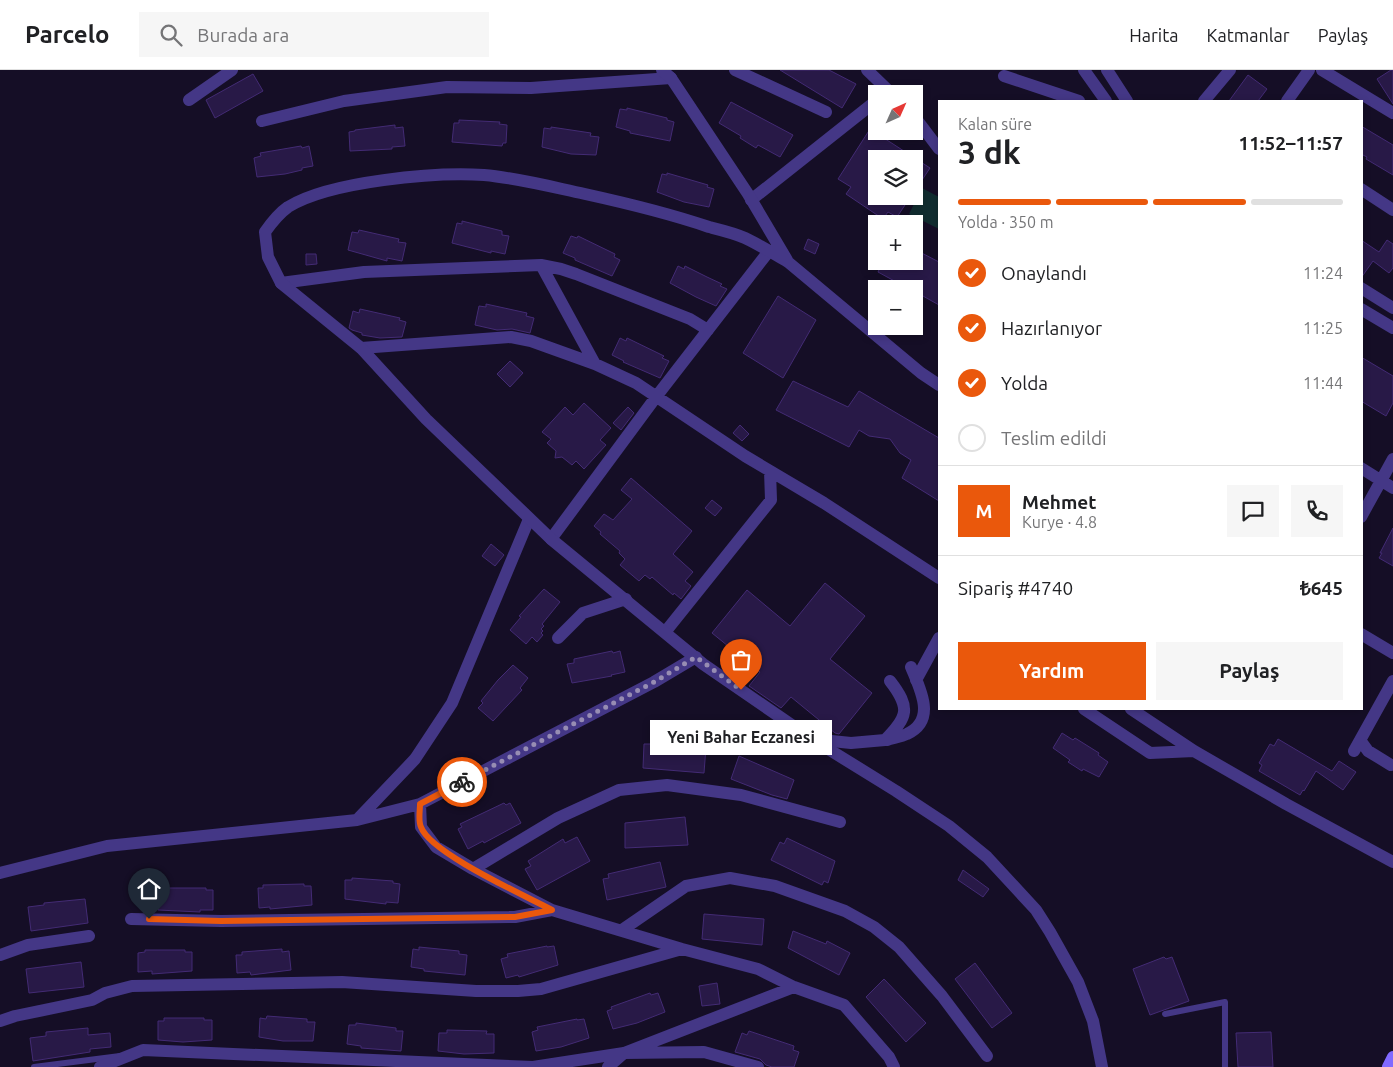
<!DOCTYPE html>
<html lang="tr">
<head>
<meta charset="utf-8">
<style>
	:root { --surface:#fff; --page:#f6f6f6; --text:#202124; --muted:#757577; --line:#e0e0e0; --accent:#ea580c }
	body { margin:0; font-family:Ubuntu,sans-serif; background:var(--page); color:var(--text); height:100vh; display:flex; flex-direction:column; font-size:19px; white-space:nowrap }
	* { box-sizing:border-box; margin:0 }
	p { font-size:16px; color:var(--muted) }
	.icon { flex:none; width:28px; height:28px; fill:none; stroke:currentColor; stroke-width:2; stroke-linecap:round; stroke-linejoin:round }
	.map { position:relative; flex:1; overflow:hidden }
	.details { position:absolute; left:938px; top:30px; width:425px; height:610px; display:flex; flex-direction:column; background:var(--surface); border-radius:0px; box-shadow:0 2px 8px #0003 }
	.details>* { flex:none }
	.needle { width:32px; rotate:45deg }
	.buttons { position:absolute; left:868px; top:15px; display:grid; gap:10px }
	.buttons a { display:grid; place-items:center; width:55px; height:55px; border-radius:0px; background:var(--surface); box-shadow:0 2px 8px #0003; font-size:25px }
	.pin { position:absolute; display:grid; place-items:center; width:42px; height:42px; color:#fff; margin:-51px -21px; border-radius:50% 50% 50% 0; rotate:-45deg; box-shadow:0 0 5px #0007 }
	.pin .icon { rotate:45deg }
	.courier { position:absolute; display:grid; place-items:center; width:50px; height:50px; margin:-25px; border:4px solid #ea580c; border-radius:50%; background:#fff; color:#222; box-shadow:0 1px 6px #0007 }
	.bubble { position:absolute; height:35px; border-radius:0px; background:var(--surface); box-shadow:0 2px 8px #0003; font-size:16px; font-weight:600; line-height:35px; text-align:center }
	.summary em { font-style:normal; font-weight:600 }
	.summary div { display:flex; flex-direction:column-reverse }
	.summary { display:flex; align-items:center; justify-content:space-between; height:85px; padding:0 20px }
	h1 { font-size:32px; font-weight:600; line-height:38px }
	.bar { display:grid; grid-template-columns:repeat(4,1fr); gap:8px 5px; align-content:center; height:60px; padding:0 20px }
	.bar i { height:6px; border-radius:4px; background:var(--line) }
	.bar .current { background:var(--accent) }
	.bar p { grid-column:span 4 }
	.line { display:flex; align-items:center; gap:12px; padding:0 20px; border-top:1px solid var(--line) }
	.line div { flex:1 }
	.round { display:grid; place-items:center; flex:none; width:52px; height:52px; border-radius:0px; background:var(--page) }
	ol { padding:0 20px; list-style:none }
	li { display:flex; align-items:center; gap:15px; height:55px }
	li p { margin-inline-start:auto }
	li .icon { padding:5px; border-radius:50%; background:var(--accent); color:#fff; stroke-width:4 }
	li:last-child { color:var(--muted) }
	li i { width:28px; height:28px; border:2px solid var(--line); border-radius:50% }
	.action { display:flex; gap:10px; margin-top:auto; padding:10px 20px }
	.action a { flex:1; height:58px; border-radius:0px; background:var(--accent); color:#fff; font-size:20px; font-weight:600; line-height:58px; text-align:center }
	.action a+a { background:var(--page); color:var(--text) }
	header { display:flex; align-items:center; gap:30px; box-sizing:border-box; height:70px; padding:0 25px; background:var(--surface); border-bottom:1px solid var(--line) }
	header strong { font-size:24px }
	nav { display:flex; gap:28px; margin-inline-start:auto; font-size:18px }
	.search { width:350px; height:45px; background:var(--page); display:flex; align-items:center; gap:12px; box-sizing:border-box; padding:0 18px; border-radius:0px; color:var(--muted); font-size:19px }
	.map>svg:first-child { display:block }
</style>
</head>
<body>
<header>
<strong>Parcelo</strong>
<div class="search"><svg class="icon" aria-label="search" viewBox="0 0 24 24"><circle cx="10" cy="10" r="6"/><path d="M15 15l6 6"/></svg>Burada ara</div>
<nav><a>Harita</a><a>Katmanlar</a><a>Paylaş</a></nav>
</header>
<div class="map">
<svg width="1393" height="997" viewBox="0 0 1393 997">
	<rect width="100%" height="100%" fill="#150e26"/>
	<!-- green -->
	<path fill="#112d30" d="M922,118L939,127V159L909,144Z"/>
	<!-- building -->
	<path fill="#281947" stroke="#432b74" d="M780,0H829L856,14L842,38Z
		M1391,0H1393V34L1377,9Z
		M253,4L263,21L215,48L206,30Z
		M1248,5L1267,19L1258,31H1229Z
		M731,32L793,65L780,87L758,75L756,78L740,68L741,66L719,53Z
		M627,38L667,48V50L674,52L670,71L630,63V61L616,57L620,39L627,40Z
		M459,50L500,52L499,54L507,55L506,73H503L502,76L452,72L454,53H459Z
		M395,55V58L403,57L405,76L392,77V79L350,81L349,62L355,61V60Z
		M1361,56L1393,75V105L1366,89L1367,87L1361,84Z
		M551,57L591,63L590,66L599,67L596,85L571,84L542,77L544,58L551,59Z
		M870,59L930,98L914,122V89H876V126H911L897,147L888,142L883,149L846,124L851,117L838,109Z
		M301,76L302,78L309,76L313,96L302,98V100L285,104L257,107L254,88L261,86L260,83Z
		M667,103L708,115L707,117L714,119L709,137L684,132L657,122L662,104L667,105Z
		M462,151L502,161V165L509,166L505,184L491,181V183L452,173L457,153L462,154Z
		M359,160L399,169L398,172L406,173L402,191L387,188V191L348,180L352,162L358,163Z
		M571,166L577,168L578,166L615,184L614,187L620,190L612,206L575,190V188L563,183Z
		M808,169L819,174L815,184L804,179Z
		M1361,170L1379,182L1387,170L1393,174V198L1389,203L1373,191L1361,208Z
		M914,179L939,192V235L914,221V219H909L878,202L883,191H914Z
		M306,184H316L317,194L306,195Z
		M678,196L684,199L685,196L707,207L722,214L720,216L727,219L716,236L696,227L670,213Z
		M778,226L816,250L783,308L743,283Z
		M486,234L527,243L526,246L534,248L530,263L512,259L497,260L475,255L479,236L486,237Z
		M360,239L400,248L399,250L406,252L402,267L380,268L362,265V263L352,260L349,258L353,241L359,243Z
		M620,268L626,271L627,268L664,286L662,288L669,291L660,308L623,292L624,291L612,285Z
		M1361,287L1393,306V333L1386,346L1361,331Z
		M510,291L523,303L510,317L497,304Z
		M793,311L848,337L859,321L939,368V431L902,408L911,390L900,383L890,369L869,366L859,360L849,377L776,340Z
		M584,333L611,358L600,370L606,375L584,399L576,391L572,395L562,387L555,388L556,381L547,373L551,369L542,362L565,337L573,345Z
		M628,337L634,343L621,360L613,353Z
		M740,355L749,364L742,371L733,363Z
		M631,408L692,461L673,484L693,502L685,511L691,516L681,529L674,523L673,525L652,507L650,509L645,505L639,511L620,495L625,489L619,483L620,481L600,464L601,462L594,456L604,444L613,450L632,429L621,420Z
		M712,430L722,438L715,446L705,438Z
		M1393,458V496L1379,488L1382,483H1380Z
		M491,474L504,485L495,496L482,486Z
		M825,513L865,546L830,589L872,623L839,664L835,663L791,627L781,638L752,618L749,616L760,602L712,563L747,520L790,556Z
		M544,519L560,532L542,554L544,556L541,559L543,561L541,563L543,565L537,572L532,567L526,574L510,560L521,547L519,546Z
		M612,581L613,583L620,581L625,602L611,605L612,606L572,613L567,594L574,593V589Z
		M513,595L528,608L520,618L522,620L493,651L478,638L483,633L481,631L498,610Z
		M1062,663L1073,670L1075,668L1099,683L1098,685L1108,692L1099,707L1083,699L1082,701L1068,692L1070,690L1053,678Z
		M1278,669L1332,701L1339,691L1356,702L1343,720L1316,701L1304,721L1303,720L1300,725L1259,701L1262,695L1259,693L1270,674L1274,676Z
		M644,674H659L706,677L704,703L643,698Z
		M739,686L794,710L787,729L772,725L731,709Z
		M504,733L506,735L510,733L521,753L484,773L483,771L468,779L458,759L462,757L460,754Z
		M685,747L688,775L625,778V753Z
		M577,767L590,791L537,820L525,799L531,796L528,791L563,769L565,773Z
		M787,768L835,791L828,813L824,811L822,815L771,790L780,772L784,774Z
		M660,792L666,817L607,830L603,809L609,808L608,804Z
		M963,800L989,819L983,827L958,810Z
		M352,808L393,811V813L400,814L398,833L386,832V834L345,829V810H352Z
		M304,814V816H311L312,835L270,839V837L259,838L258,818H263V815Z
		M164,818H206V820H213V840H200V842L158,840V821H164Z
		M85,829L88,853L31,861L28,837L44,835V833Z
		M704,844L764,849L762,875L702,869Z
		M793,861L826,874L827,871L850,883L839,905L788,878Z
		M547,876V877L554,876L558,895L519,907L518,905L506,908L501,889L508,887L507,884Z
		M419,877L459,881V884L467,885L465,905L424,901V899L411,897L413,879L419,880Z
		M282,879V882L289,881L291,900L251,905L250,902L237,903L236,885H242V882Z
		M145,880H185V882H192V901L152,904V901L138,902V883L145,882Z
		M1164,887L1166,889L1172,887L1189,931L1150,945L1133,899Z
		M81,892L84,917L29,923L26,899Z
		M975,893L1012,943L992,958L955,909Z
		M884,909L926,953L906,972L866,927Z
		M717,913L720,934L702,936L699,916Z
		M650,923L651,925L658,923L665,942L637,953L613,959L607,941L612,939L611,937Z
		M267,946L307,949V952H315L313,971H283L259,967L260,948L266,949Z
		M164,948H204V950H212V970L183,972L158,970V951H164Z
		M577,949V950L584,949L589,968L561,977L536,981L532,962L538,960L537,957Z
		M356,953L396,958V961H403L401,981L361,978V976L347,974L349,955H356Z
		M88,958V965L110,963L111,977L90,979V982L33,991L30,968L46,966V962Z
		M447,960L487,961L486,964H494V983L464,984L438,981L439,963H447Z
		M749,961L794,976L793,980L799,982L794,997H772L766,995L760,989L735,982L742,963L747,965Z
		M1271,962L1273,997H1238L1236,963Z"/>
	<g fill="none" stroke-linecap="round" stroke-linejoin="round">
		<!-- service -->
		<path stroke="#443786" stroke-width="6" d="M1165,944L1225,932V997
			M34,997L120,986"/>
		<!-- minor -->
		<path stroke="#443786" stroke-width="12" d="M735,0L826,42
			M867,0L892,24
			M1322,0L1393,43
			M1004,6L1079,31
			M189,30L232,0
			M1204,31L1230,0
			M1287,31L1309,0
			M914,46L939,79
			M262,51L344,31L447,17L531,18L671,8
			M1361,119L1393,140
			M751,130L876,31
			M541,195L595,294
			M281,213L364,202L541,195L561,199L576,204L690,249L708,260
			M361,278L511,267L531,271L595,294L636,313L745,386L824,433L939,508
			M1361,398L1393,418
			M1361,447L1393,389
			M551,469L656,327L769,181
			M666,561L771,430L770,401
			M558,568L583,543L626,529
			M696,587L654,612L420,734L421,757L436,777L473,799L552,840L682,879L758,899L794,917L844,935L889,987L894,997
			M916,610L939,568
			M1084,639L1150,683L1194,681
			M1131,639L1194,681L1286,734L1393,792
			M812,669L851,673L885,670C908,647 911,638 890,611
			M887,670C893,668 901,667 907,664C937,650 920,619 911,597
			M1360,670L1368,681L1391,695
			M1354,681L1393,611
			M357,750L415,689L452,633L529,449
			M473,799L558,748L619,720L667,715L741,725L840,752
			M0,803L107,776L357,750L420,734
			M131,849L221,851L515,847L552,840
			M622,860L686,816L730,808L775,816L845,841L874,857L899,877L942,926L987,986
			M0,885L28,875L89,866
			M0,951L15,946L92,930L105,923L132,916L342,912L476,921H518L541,919L682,879
			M100,997L143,980L533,997
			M533,997L624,983L794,917
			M608,997L624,983L704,982L758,997"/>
		<!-- tertiary -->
		<path stroke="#443786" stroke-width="12" d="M662,0L671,8L748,124L787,190
			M1084,0L1106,31
			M1107,0L1127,31
			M1361,218L1393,238
			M1361,239L1393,258
			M939,315L921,303L788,192C774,184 760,175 745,168C734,163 721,160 709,157C668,143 626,133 585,124C552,117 518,108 484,105C435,102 330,111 288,137C278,144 272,152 265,162L268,187L281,213L361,278L426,349L551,469L703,594L812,669L896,721L949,756L987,787L1036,840L1050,862L1078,912L1093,951L1102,997
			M1361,564L1393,583"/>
		<!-- secondary -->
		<path stroke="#8069ff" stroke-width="12" d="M1388,997L1393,987"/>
	</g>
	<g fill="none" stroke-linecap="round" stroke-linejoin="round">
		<!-- done -->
		<path stroke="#978db3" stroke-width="5" stroke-dasharray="0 9" d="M462,712L654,612L696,587L741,620"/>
		<!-- route -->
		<path stroke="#ea580c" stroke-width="6" d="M149,849L221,851L515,847L552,840C526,826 430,783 421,757C418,751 420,741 420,734L462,712"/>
	</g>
</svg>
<div class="buttons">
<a><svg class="needle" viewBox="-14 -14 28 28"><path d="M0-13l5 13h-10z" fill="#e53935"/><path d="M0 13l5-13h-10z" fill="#757577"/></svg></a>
<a><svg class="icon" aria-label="layers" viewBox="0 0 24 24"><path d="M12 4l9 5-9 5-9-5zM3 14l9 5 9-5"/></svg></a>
<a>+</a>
<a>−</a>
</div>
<div class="pin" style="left:741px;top:620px;background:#ea580c"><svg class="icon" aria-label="bag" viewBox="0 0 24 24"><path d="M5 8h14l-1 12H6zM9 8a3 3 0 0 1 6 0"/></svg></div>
<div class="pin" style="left:149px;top:849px;background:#1f2937"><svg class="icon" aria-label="home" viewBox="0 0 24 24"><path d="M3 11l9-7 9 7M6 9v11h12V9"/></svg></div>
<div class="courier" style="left:462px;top:712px"><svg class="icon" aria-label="bike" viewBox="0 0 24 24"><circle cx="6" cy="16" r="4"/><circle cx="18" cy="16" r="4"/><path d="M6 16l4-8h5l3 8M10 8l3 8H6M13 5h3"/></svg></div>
<div class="bubble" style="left:650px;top:650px;width:182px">Yeni Bahar Eczanesi</div>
<section class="details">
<div class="summary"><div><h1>3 dk</h1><p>Kalan süre</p></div><em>11:52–11:57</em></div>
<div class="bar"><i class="current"></i><i class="current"></i><i class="current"></i><i></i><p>Yolda · 350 m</p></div>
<ol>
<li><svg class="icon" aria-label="check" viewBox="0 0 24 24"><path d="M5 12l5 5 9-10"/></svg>Onaylandı<p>11:24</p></li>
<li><svg class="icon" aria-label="check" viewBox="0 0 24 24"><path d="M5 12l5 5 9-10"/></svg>Hazırlanıyor<p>11:25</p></li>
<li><svg class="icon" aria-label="check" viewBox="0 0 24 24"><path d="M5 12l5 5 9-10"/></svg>Yolda<p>11:44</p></li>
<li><i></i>Teslim edildi</li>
</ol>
<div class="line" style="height:90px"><b class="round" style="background:var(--accent);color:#fff">M</b><div><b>Mehmet</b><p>Kurye · 4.8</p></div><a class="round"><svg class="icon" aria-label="chat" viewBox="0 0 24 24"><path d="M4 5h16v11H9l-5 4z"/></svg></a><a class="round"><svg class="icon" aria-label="phone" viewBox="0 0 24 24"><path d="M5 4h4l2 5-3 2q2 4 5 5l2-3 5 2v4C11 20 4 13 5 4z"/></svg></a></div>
<div class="line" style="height:65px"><div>Sipariş #4740</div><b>₺645</b></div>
<div class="action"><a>Yardım</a><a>Paylaş</a></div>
</section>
</div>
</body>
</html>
